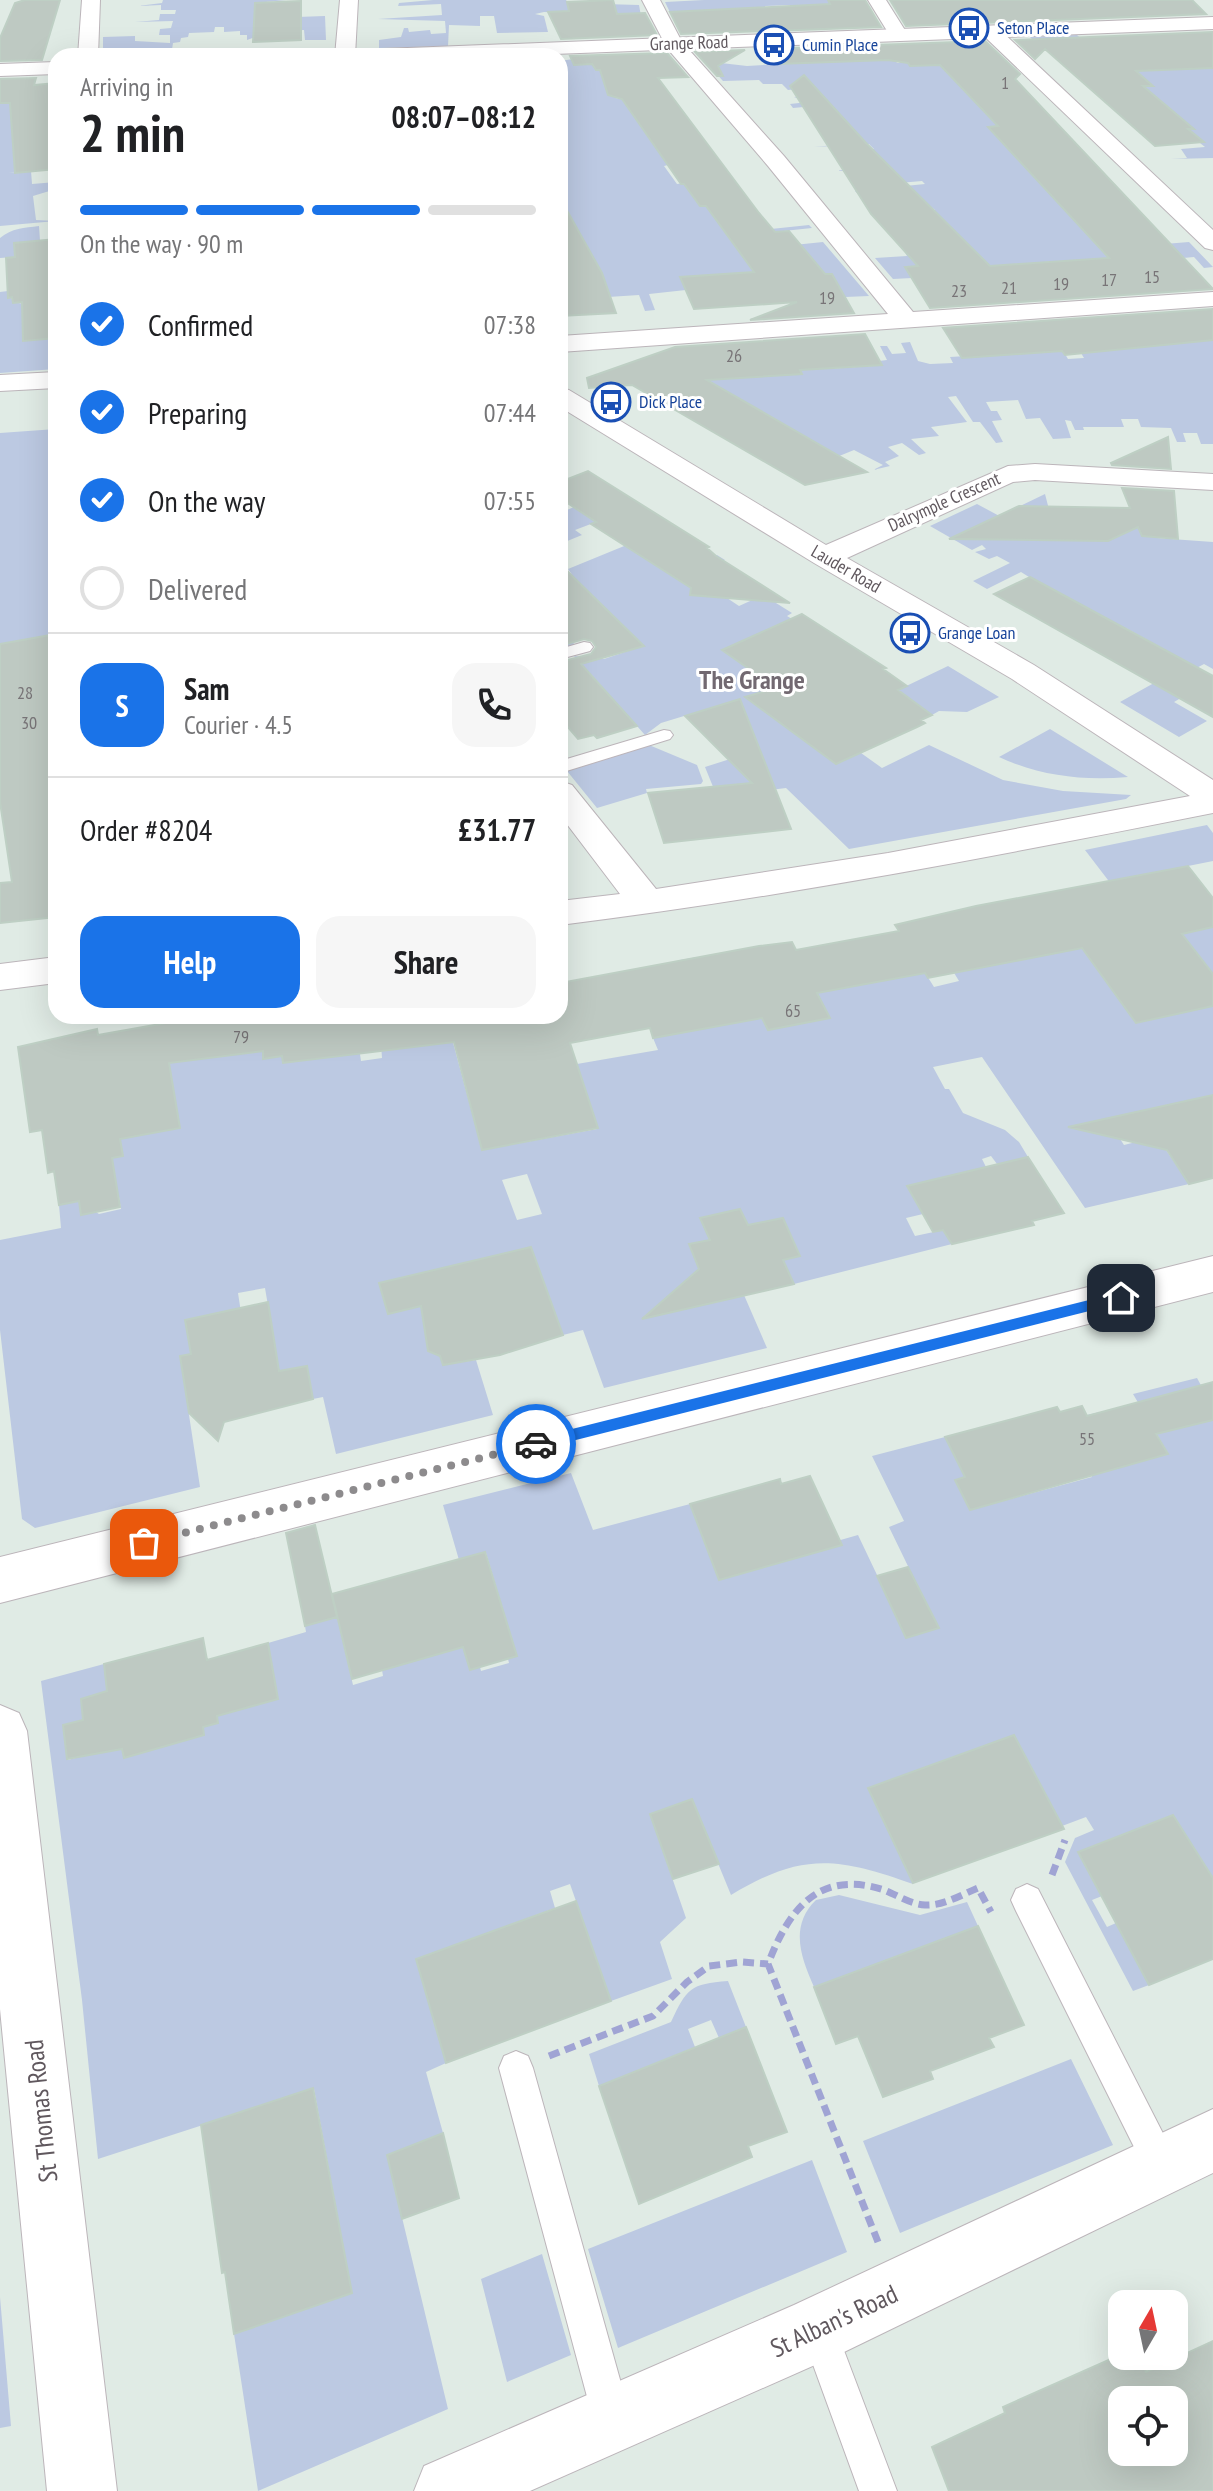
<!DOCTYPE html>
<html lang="en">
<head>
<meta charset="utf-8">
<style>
	:root { --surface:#fff; --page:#f6f6f6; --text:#202124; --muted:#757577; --line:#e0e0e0; --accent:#1a73e8 }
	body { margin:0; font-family:"PT Sans Narrow",sans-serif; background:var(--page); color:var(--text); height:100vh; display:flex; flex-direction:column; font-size:30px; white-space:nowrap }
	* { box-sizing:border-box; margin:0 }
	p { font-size:26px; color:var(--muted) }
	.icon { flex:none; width:44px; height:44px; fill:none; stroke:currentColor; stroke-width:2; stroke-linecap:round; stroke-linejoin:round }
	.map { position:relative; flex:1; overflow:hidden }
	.sheet { position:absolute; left:48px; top:48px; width:520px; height:976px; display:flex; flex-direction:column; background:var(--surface); border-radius:24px; box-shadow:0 8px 32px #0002 }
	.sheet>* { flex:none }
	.needle { width:52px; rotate:9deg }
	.controls { position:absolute; left:1108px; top:2290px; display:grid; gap:16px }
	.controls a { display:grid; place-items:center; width:80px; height:80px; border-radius:16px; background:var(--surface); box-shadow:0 8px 32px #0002; font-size:40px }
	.pin { position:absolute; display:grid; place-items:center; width:68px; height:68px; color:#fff; margin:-34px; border-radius:16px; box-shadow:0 4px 12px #0006 }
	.courier { position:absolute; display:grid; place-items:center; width:80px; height:80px; margin:-40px; border:6px solid #1a73e8; border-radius:50%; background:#fff; color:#222; box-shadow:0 2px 10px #0007 }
	.headline em { font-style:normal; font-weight:700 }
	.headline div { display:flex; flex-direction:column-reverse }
	.headline { display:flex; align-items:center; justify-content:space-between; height:136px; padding:0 32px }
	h1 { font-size:52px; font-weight:700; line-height:60px }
	.bar { display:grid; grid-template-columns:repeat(4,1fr); gap:12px 8px; align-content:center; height:96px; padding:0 32px }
	.bar i { height:10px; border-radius:6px; background:var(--line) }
	.bar .active { background:var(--accent) }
	.bar p { grid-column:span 4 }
	.line { display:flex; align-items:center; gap:20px; padding:0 32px; border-top:2px solid var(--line) }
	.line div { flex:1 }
	.round { display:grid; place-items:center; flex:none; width:84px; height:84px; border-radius:24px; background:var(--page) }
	ol { padding:0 32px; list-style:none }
	li { display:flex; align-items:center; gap:24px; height:88px }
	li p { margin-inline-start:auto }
	li .icon { padding:8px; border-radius:50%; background:var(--accent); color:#fff; stroke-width:4 }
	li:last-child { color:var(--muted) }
	li i { width:44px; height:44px; border:4px solid var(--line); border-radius:50% }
	.button { display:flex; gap:16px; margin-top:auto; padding:16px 32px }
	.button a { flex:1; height:92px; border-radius:24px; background:var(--accent); color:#fff; font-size:32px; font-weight:700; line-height:92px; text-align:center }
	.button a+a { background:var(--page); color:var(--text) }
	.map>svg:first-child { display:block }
</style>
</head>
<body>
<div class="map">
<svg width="1213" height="2491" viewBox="0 0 1213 2491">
	<rect width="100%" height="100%" fill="#e0ebe5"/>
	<!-- green -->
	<path fill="#bcc9e2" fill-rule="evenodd" d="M163,0H286L255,3V7L270,18L325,16L326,40H305L304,30L271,31L247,40V35H240V31L224,32V27H215L214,32L189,33L188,37L181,38L180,42L173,43L171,56H103V37L135,36V41L170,43V35H159L160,29L171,28L173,21L135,22L159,20L160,14H175L176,10H161V5L138,6L162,3Z
		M433,0H566L568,3L639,5L641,16L544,12L535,14L544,16L548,32L497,33L494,16H480V26L449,25L448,46L379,48V40L401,37L404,28H408L409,32L430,30L431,34L446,33L445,21L378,19L442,15L441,4L398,6L399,3Z
		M704,0H861L793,10L790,5L765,6L768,14L690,16L688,11H682L689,27H677L665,2Z
		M1077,35L1089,46L1151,55L1168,70L1183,69L1213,50V158L1171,159L1187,158L1181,149L1205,147L1200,143L1203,141L1134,87L1152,85L1149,82L1120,84L1084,67L1062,69L1080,66L1068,50L1045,51L1030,37Z
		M934,54L998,126L989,128L1152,245L1189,242L1213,267L1204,268L1194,257L1172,259L1149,249L1062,269L1056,261L976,268L906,267L912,278L893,279L875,258L907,256L904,250L934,247L935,210L930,206L902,208L874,194L859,195L855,191L925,184L922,181L899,183L868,169L836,171L870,165L853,152L874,149L869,144L814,147L835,145L814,106L793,108L790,104L808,102L794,97L821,95L815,87L788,90L782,84H763L759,80L723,81L711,68L721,63L747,66L886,57L898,63L906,60L913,66Z
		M580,58L655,73L659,78L631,79L628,97L615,98L622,99L625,103H634L668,165L664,166L677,184L685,183L701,206L716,205L771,229L809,225L812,228L774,232L784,246L823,242L869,296L845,297L832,274L649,294L655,310L645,311L639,295L608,297L577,229L560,231V61Z
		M0,103H10L35,169L9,173L31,171L32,184L56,182V189L33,196L36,220L56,221L0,226Z
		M39,226L40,241L15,257L0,258V238C12,228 24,228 39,226Z
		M8,291L13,302L56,310V338L53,339L56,369L0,373V292Z
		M1100,330L1116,350L1213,340V444H1201L1197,433H1183L1186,442H1177L1171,428L1141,427L1138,419H1121L1124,427H1083L1084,430H1075L1071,421L1065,420L1071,438L1053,439L1040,418L1026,419L1018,400L986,402L991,411H997L1002,420L992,421L1003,442L996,443L980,422H973L956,396L948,397L967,422L931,427L939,436L911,439L926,453L919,455L902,443L888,447L899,456L885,462L890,466L873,470L883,465L854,450L790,476L755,456L673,381L783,368L787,375L801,374L794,357L827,369L872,366L871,362L887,360L880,346H887L892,354L906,353L901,343L910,342L918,361L930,364L953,363L950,357L1067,350L1065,354L1068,359L1084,358L1081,353Z
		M56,429V635L0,644V433Z
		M1045,494L1053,525L1087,541L1113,539L1104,528H1138L1137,525L1157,538L1213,542V669L1204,664L1167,684L1186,695L1174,702L1207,721L1179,737L1120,702L1154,683L1169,652L1126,628L1091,646L1068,598L1052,589L1044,592L1012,586L1029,577L1021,572L987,589L973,581L1010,563L997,556L989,559L975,552L986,549L982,545L972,550L930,526L977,504L1018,526L1016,508Z
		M574,507L596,522L575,530L582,535L560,544V513Z
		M673,526L671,575L717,555L725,560L692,574L704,583L691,588L690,593L715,590L739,606L772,591L783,599L776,603L792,613L787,616L792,619L723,650L851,645L860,651L823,668L814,748L836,764L861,753L882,768L929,745L1003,780L1063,791L1131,795L1126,799L849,849L786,788L736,794L718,799L705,767L749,753L707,709L661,723L645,735L620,707L614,708L600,684L574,656L604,659L643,646L613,616L582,625L573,645L560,648V581L573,576L568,569Z
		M948,666L999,697L967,712L939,711L932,715L898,690Z
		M1050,729L1128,777C1083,781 1040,776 999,757Z
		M649,745L697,765L703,781L701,784L646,789L647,793L597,808L567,771Z
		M1207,825L1213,833V861L1128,878L1172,936L1213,927V975L1160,948L1085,850Z
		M1076,939L1137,1023L1213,1006V1095L1107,1119L1124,1145L1148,1139L1154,1147L1166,1150L1189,1184L1085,1208L982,1057L933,1067L945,1089H949L963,1113L1005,1130L1019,1142L1028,1157L997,1164L991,1156L982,1159L986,1167L908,1187L923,1214L906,1218L915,1236L943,1230L952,1244L794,1284L783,1260L800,1255L783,1218L750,1230L740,1209L701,1218L710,1240L689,1245L703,1279L681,1284L673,1292L714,1303L744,1295L767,1348L604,1388L583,1330L563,1335L467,1262L379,1283L388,1314L425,1305L428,1348L440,1356L443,1365L476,1360L493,1415L336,1454L323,1397L313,1399L307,1366L279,1371L265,1288L238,1293L242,1319L208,1326L206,1315L185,1320L191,1354L180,1356L200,1487L35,1528L22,1519L0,1330V1240L61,1228L59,1205L79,1201L99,1214L121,1209L119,1197L112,1198L99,1036L262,1038L263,1058L283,1056L284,1063L309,1060L308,1053L358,1041L361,1061L382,1058L381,1044L451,1035L482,1150L597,1129L577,1064L658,1050L653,1038L709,1027L680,960L698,957L830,1018L817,993L910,949L934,987L959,981L948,963ZM527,1174L542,1214L517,1220L502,1180Z
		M1197,1378L1203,1389L1205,1422L1213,1420V1878L1172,1815L1083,1850L1100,1881L1102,1896L1092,1900L1107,1927L1116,1923L1149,1985L1133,1991L1065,1862L1075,1838L1094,1830L1086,1817L1062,1826L869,1788L913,1884C837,1857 802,1852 731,1895L692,1800L650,1814L686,1918L660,1942L672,1979L611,2001L570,1884L550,1891L555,1908L417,1959L446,2063L426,2072L443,2133L387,2155L448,2409L258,2491L234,2334L352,2293L314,2089L98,2159L82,2000L41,1681L104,1664L107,1691L81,1699L83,1720L63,1726L68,1760L115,1747L122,1749L124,1757L204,1735L203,1727L218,1723L217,1716L278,1699L268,1643L306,1632L305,1626L337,1617L353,1685L383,1676L382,1670L463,1647L470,1670L480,1667L481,1671L509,1663L508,1659L517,1656L486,1553L459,1560L443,1505L571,1473L593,1530L690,1504L720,1580L811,1554L809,1549L858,1535L907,1638L938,1628L889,1527L904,1521L872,1456L945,1437L965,1477L955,1480L970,1510L1092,1477L1089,1470L1114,1463L1087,1415L1100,1412L1129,1465L1168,1453L1133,1394Z
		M839,1895L920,1915L967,1902L978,1926L814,1987C801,1958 789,1926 816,1900Z
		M728,1981L746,2027L719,2038L711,2020L688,2029L695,2047L599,2086L589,2054L671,2022C687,1988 690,1984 728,1981Z
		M1071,2059L1113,2145L900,2233L863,2141Z
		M812,2160L847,2252L618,2348L588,2249Z
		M542,2254L571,2355L507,2382L481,2279Z
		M0,2297L11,2426L0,2428Z"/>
	<!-- building -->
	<path fill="#bec9c2" stroke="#becfc4" stroke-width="2" fill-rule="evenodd" d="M25,0H60L42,60L0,61V38L15,3Z
		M613,0L617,14L645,13L657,35L561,39L548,12L569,11L567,2Z
		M828,0H865L881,27L681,34L670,12L830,4Z
		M890,0H1192L1206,14L906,26Z
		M301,1V40L253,42L255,3Z
		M1213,32V68L1136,71L1153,86H1143L1194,129H1188L1204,142L1155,146L1045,49L1035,59L1015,40Z
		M985,41L1020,74L1015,79L1213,289L930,308L905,267L918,266L871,214L790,86L804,75L867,144L990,266L1109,258L988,127L998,126L940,65L910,66L908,63L888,60L776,64L767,49Z
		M745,50L718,66L723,76H717L695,52Z
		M667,53L688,77L658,78L759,213L775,232L789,231L825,274H832L854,313L750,320L797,302L694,309L680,277L754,272L706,206H700L684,184H681L622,99L608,95L600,70H596L592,64L574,65L570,56Z
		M36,78L34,85L56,83V169L15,173L10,103H0V79Z
		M560,198L602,273L616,313L560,316Z
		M56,239V338L23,341L22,302L13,303L12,297L8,298L6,258L15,257L14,243Z
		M1213,309V340L1065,355L1062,351L962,358L943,328Z
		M865,334L882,365L800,370L802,374L707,380L867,472L805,485L632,385L589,388L587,378L675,347Z
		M1168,437L1171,469L1112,465L1111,463Z
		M588,471L709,547L707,548L716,556L790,603L690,595L691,588L591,524L596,522L560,498V482Z
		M1122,488L1174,491L1178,539L1142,536L1138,527L1108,541L949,539L1019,506L1130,508Z
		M560,564L644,646L581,664L637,726L597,738L594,735L578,739L560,718V662L591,654L596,647L592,641L584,639L560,646Z
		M1030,577L1213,676V717L994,594Z
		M802,614L886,668L883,669L907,686L898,690L932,715L921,720L925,723L917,727L836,764L745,697L776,688L722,650Z
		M56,634V917L0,923V883L12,882L0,802V644Z
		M740,699L791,829L664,843L648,793L752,783L685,716Z
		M1188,866L1213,898V927L1182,934L1213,974V1006L1136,1023L1082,948L928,978L925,973L817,993L830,1018L768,1030L762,1018L653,1038L650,1028L570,1043L598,1128L482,1150L454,1042L283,1063L282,1056L263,1059V1051L169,1063L180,1128L120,1139L123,1156L112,1158L120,1207L81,1215L79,1201L59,1205L54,1171L48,1173L42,1130L30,1132L18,1047L97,1029L98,1035L205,1016H560V983L759,946L792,942L796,950L899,931L895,925L976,906Z
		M1213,1095V1178L1189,1184L1167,1150L1068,1127Z
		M1028,1157L1064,1213L1032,1221L1034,1225L952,1244L943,1230L933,1232L907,1186Z
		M740,1209L748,1225L783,1218L800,1256L783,1260L794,1284L642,1319L699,1269L689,1244L710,1240L700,1218Z
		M531,1247L563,1335L500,1355L443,1365L440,1356L428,1351L421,1306L388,1314L379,1283Z
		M268,1302L279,1371L307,1366L313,1399L224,1422L218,1441L189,1413L180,1356L191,1354L185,1320Z
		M1213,1382V1420L1156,1434L1168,1454L970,1510L955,1480L965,1477L945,1437L1057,1407L1060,1412L1082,1406L1087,1416Z
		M810,1476L842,1545L719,1580L690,1504L780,1479L781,1484Z
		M315,1525L337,1617L305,1626L286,1533Z
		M485,1552L517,1656L470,1670L463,1647L352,1679L332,1594Z
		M908,1567L939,1628L906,1638L877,1576Z
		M203,1638L207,1660L268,1643L278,1699L217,1716L218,1723L203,1727L204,1735L124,1758L122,1749L67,1759L63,1725L83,1720L81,1699L107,1691L104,1664Z
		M1014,1735L1064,1829L913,1883L868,1788Z
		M692,1799L719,1864L673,1879L650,1814Z
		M1173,1815L1213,1878V1959L1149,1985L1078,1852Z
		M576,1901L611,2001L446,2063L416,1959Z
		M978,1926L1024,2025L989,2038L994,2047L930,2071L933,2079L883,2097L858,2036L836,2044L814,1987Z
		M746,2027L787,2132L748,2146L752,2157L639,2204L599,2086Z
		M313,2088L352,2293L234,2334L225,2272L222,2273L201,2125Z
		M443,2133L459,2198L402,2219L387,2155Z
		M1213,2341V2491H949L932,2447L1005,2413L1003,2407L1122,2354L1139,2356L1146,2372ZM1122,2400H1174V2452H1122Z"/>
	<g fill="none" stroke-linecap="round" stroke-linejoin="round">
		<defs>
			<path id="service" d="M584,642L590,643L593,647L590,651L560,659V649Z
				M664,730L670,731L673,735L670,739L560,773V761Z
				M1027,1884L1038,1889L1172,2151L1177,2163L1172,2175L1160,2180L1148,2175L1016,1911L1011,1900L1016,1889Z
				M516,2051L528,2056L533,2068L631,2419L625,2432L612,2438L599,2432L593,2419L499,2068L504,2056Z
				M818,2311L831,2316L897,2491H859L800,2329L805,2316Z"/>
			<path id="minor" d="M82,0H100L98,56H78Z
				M340,0H358L355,56H335Z
				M642,0H660L682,42L784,156L913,312L1213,292V306L560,352V336L888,314L768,166L667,48Z
				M868,0H886L908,35L906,39H892Z
				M991,26L998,28L1213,230V250L1205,248L984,36L982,32Z
				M56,372V388L0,391V375Z
				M560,388L569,390L826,545L1008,466L1035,464L1213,474V490L1035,480L1013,482L847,558L1034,665L1213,780V813C996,856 779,898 560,925V901L620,894L560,815V781L572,785L656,889L888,853L1190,796L1012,679L814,563L560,407Z
				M56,957V983L0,990V964Z
				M1213,1256V1292L0,1603V1557Z
				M0,1705L19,1713L27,1731L117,2491H47L0,2009Z
				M1213,2109V2173L842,2353L530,2491H414L424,2466L794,2305Z"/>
			<path id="tertiary" d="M1213,17V29L504,56H346L356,50Z
				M56,62V74L0,76V64Z"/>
		</defs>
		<!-- service casing -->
		<use href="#service" stroke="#bcb5ba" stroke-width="2"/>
		<!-- minor casing -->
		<use href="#minor" stroke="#bcb5ba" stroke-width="2"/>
		<!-- tertiary casing -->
		<use href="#tertiary" stroke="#bcb5ba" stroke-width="2"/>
		<!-- path -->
		<path stroke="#a0a4d4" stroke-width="7" stroke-dasharray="11 6" stroke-linecap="butt" d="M1052,1875L1065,1840
			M549,2056L653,2016L687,1982L709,1966L742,1962L768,1964
			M878,2242L768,1964C789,1909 819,1869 884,1890C897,1895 910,1904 925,1905C943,1906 961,1895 978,1888L991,1912"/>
		<!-- service -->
		<use href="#service" fill="#fff" fill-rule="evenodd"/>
		<!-- minor -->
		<use href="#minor" fill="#fff" fill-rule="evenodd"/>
		<!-- tertiary -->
		<use href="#tertiary" fill="#fff" fill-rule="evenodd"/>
	</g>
	<!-- route -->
	<path fill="#1a73e8" d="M1121,1292L1127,1298L1121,1303L536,1450L529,1444L536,1438Z"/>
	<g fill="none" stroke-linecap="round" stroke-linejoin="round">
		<!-- done -->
		<path stroke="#8d8b8d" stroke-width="8" stroke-dasharray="0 14.4" d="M144,1543L536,1444"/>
	</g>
	<!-- icons -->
	<defs>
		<symbol id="bus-ring" viewBox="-11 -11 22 22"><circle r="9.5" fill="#fff" stroke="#1a4fb4" stroke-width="1.5"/><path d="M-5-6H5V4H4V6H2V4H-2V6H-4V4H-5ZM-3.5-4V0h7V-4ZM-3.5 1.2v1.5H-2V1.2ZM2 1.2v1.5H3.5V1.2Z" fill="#1a4fb4"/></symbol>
	</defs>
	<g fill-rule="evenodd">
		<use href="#bus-ring" x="947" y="6" width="44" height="44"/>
		<use href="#bus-ring" x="752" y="23" width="44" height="44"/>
		<use href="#bus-ring" x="589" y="380" width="44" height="44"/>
		<use href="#bus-ring" x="888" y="611" width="44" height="44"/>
	</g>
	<g text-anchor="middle" stroke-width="6" stroke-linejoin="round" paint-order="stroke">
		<!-- far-transit labels -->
		<g font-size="18" fill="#164399" stroke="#fff" text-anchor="start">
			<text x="997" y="34">Seton Place</text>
			<text x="802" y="51">Cumin Place</text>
			<text x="639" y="408">Dick Place</text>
			<text x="938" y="639">Grange Loan</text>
		</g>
		<!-- far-street labels -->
		<g font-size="18" fill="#60585e" stroke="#fff">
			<text transform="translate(689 43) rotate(-2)" y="6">Grange Road</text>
			<text transform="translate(944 502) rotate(-24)" y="6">Dalrymple Crescent</text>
			<text transform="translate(846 569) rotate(30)" y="6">Lauder Road</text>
		</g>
		<!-- number labels -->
		<g font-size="18" fill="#787477">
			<text x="1005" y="89">1</text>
			<text x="1152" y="283">15</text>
			<text x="1109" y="286">17</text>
			<text x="1061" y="290">19</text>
			<text x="1009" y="294">21</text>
			<text x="959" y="297">23</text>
			<text x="827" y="304">19</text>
			<text x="734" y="362">26</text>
			<text x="25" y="699">28</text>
			<text x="29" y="729">30</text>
			<text x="793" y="1017">65</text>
			<text x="241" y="1043">79</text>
			<text x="1087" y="1445">55</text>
		</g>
		<!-- far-district labels -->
		<g font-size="26" font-weight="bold" fill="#726971" stroke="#fff">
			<text x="752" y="689">The Grange</text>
		</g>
		<!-- near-street labels -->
		<g font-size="26" fill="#60585e" stroke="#fff">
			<text transform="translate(41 2111) rotate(-96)" y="9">St Thomas Road</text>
			<text transform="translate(834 2321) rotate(-25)" y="9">St Alban's Road</text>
		</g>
	</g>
</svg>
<div class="controls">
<a><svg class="needle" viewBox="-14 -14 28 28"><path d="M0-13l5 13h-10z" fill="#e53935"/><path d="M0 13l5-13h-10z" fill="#757577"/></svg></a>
<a><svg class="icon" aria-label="locate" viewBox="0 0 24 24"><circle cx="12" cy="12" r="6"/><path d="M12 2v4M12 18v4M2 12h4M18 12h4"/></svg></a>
</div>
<div class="pin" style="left:144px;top:1543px;background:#ea580c"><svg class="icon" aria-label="bag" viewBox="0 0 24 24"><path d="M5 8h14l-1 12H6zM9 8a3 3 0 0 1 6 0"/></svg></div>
<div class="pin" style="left:1121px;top:1298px;background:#1f2937"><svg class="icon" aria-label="home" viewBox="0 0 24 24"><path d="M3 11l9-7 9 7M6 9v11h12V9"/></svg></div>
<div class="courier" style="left:536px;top:1444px"><svg class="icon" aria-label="car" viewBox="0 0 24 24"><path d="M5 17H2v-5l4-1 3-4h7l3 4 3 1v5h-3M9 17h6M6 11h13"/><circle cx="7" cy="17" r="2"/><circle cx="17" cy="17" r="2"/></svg></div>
<section class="sheet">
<div class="headline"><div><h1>2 min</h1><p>Arriving in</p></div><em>08:07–08:12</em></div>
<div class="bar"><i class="active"></i><i class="active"></i><i class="active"></i><i></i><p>On the way · 90 m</p></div>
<ol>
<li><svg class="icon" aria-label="check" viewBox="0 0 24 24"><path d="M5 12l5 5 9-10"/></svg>Confirmed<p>07:38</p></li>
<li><svg class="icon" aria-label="check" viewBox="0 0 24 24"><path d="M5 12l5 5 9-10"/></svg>Preparing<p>07:44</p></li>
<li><svg class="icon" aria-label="check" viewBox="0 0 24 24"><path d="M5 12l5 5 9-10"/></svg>On the way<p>07:55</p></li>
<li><i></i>Delivered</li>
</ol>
<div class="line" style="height:144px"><b class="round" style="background:var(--accent);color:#fff">S</b><div><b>Sam</b><p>Courier · 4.5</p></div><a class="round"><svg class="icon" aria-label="phone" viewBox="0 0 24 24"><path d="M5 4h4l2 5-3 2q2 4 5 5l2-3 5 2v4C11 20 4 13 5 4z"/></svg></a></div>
<div class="line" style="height:104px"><div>Order #8204</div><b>£31.77</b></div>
<div class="button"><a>Help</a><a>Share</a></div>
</section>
</div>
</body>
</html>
